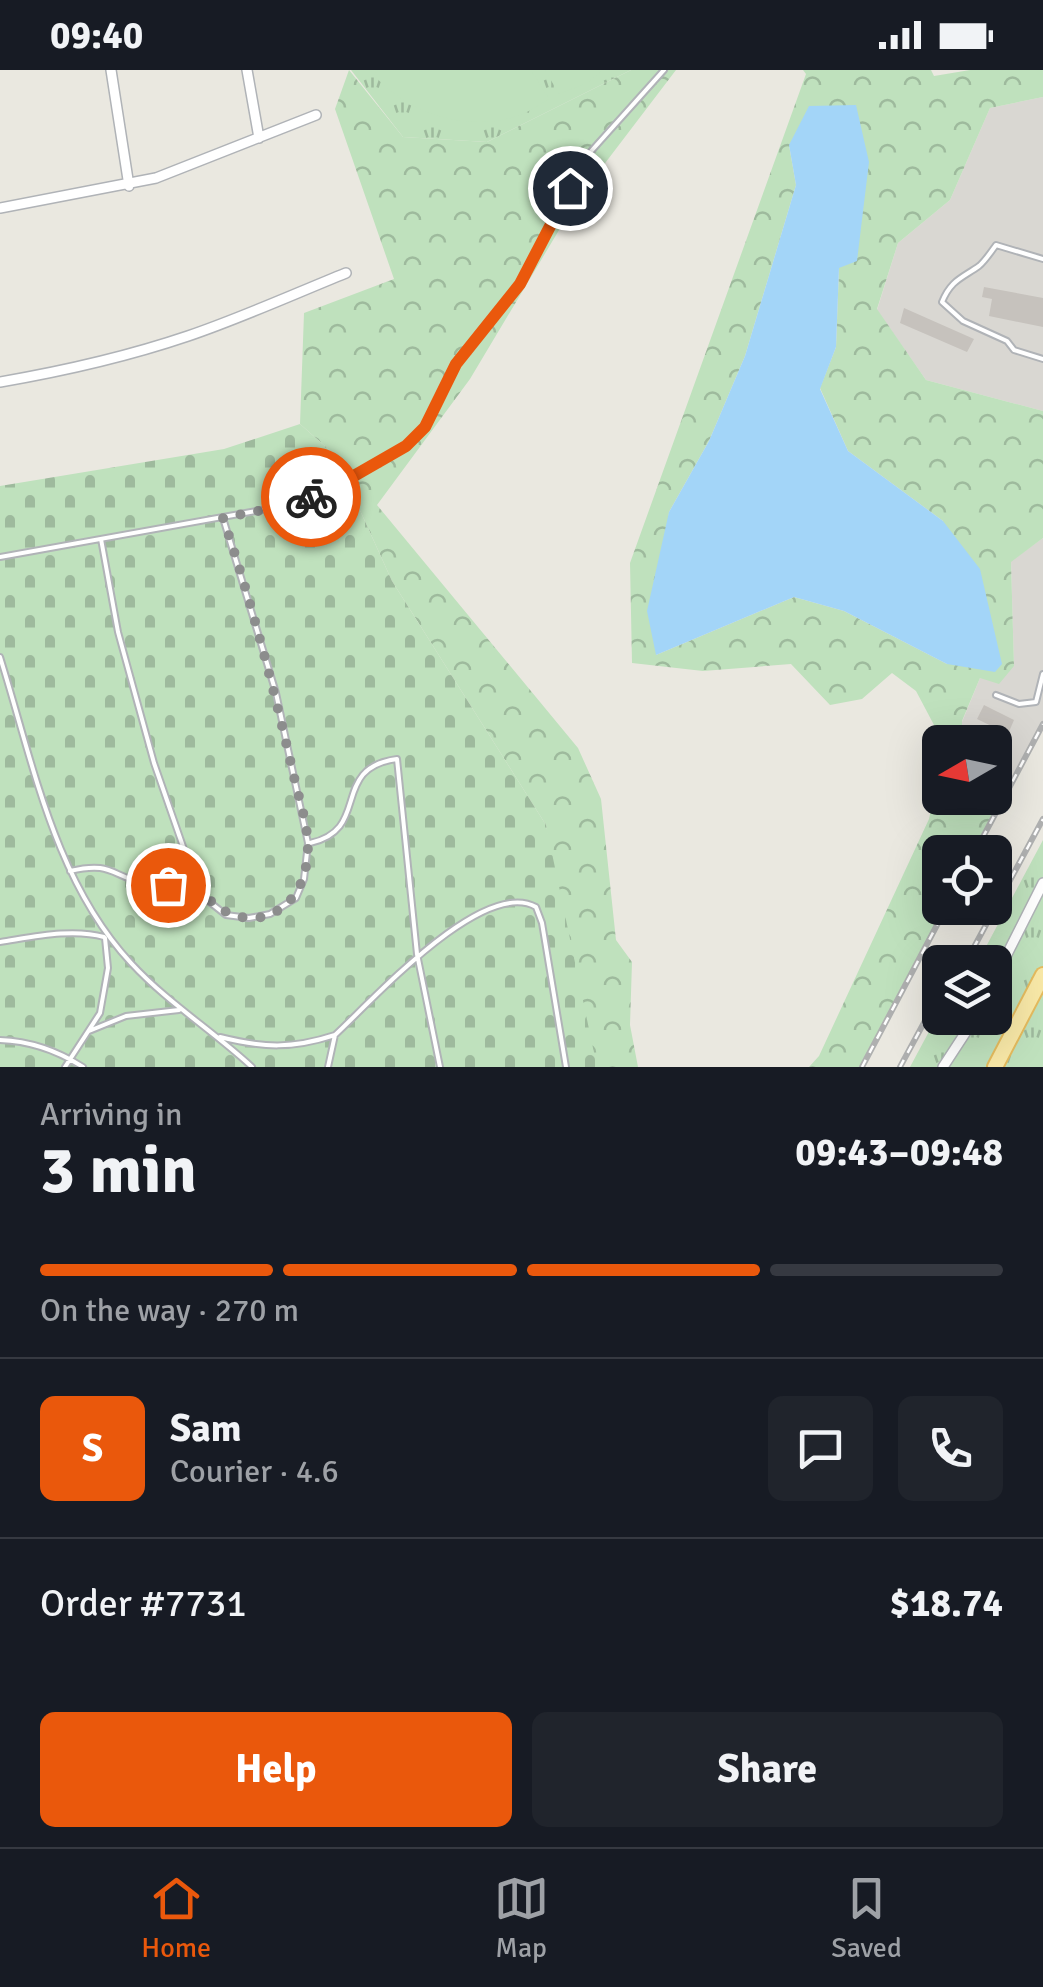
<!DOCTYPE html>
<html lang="en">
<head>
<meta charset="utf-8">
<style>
	:root { --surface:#171b24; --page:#20242c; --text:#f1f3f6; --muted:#9ea1a6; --line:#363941; --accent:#ea580c }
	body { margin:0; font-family:Signika,sans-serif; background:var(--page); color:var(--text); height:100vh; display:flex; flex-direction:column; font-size:38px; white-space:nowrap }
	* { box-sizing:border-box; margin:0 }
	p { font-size:32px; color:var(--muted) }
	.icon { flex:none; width:55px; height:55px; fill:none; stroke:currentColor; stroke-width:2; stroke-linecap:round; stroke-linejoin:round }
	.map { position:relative; height:997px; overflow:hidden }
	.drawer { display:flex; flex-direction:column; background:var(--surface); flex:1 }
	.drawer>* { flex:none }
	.needle { width:65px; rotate:261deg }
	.controls { position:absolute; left:922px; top:655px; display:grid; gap:20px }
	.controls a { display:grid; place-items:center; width:90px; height:90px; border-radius:15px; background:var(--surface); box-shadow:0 10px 40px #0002; font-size:50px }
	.pin { position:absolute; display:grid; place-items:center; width:85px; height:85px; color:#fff; margin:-42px; border:5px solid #fff; border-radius:50%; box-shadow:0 2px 10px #0007 }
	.courier { position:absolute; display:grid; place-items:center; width:100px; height:100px; margin:-50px; border:8px solid #ea580c; border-radius:50%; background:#fff; color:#222; box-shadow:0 2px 12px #0007 }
	.head em { font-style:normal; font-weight:800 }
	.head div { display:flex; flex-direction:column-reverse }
	.head { display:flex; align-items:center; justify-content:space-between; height:170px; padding:0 40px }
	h1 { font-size:65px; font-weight:800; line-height:75px }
	.bar { display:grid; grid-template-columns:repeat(4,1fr); gap:15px 10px; align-content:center; height:120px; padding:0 40px }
	.bar i { height:12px; border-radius:8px; background:var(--line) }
	.bar .selected { background:var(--accent) }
	.bar p { grid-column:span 4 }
	.line { display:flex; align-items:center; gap:25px; padding:0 40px; border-top:2px solid var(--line) }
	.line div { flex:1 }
	.round { display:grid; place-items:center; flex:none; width:105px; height:105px; border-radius:15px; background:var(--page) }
	.action { display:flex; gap:20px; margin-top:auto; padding:20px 40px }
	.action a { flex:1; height:115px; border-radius:15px; background:var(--accent); color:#fff; font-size:40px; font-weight:800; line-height:115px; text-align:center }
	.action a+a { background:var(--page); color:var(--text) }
	.status { display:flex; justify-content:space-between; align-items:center; height:70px; padding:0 50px; background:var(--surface); direction:ltr }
	.status svg { height:28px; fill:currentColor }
	.dock { display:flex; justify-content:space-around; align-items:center; height:140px; border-top:2px solid var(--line); background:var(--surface); font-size:28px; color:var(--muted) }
	.dock a { display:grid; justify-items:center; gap:5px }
	.dock .selected { color:var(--accent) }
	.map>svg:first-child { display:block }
</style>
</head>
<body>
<div class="status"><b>09:40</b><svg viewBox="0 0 49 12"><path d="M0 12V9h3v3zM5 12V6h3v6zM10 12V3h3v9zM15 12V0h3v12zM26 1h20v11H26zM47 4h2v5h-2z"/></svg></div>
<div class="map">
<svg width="1043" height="997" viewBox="0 0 1043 997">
	<defs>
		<pattern id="grass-tufts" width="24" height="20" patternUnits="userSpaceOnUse" patternTransform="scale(2.5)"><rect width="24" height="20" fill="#bfe1bd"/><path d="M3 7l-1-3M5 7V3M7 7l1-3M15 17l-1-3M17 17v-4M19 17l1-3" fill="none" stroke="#9eba9d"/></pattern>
		<pattern id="forest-crowns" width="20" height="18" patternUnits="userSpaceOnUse" patternTransform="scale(2.5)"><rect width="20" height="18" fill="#bfe1bd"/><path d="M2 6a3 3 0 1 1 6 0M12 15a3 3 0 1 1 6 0" fill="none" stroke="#9eba9d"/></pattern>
		<pattern id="cemetery-stones" width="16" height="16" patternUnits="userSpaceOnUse" patternTransform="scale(2.5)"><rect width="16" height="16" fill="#bfe1bd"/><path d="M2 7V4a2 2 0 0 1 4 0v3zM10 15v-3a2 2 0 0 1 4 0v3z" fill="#9eba9d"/></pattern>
	</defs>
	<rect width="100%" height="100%" fill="#eae8e0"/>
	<!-- industrial -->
	<path fill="#d9d7d2" d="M1043,27V341L926,310L877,240L898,173L950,130L990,38Z
		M1043,468V654L1006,723L995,716V672H962V652L980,608L1014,596L1011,491Z"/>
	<!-- grass -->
	<path fill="url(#grass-tufts)" d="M351,0H631L487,72L403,67Z
		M1043,770V997H910L940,941V948H995V892H966L972,882L981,886Z"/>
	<!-- forest -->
	<path fill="url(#forest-crowns)" fill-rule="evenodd" d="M349,0L403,67L487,72L631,0H676L577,130L470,309L377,435L578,678L601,729L616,870L632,892L630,955L638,997H577L546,755L392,511L335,385L300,354L304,243L394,209L335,39Z
		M803,0H931L934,6L970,0H1043V27L990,38L950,130L898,173L877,239L926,310L1043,341V468L1011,492L1014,596L999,614L980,608L962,651V672H943L916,621L892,603L862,629L830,635L791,594L703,601L632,593L630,493L806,4ZM789,75L839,198L836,277L820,318L848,381L943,451L947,594L844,541L794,527L656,585L669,442L709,371L745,286L796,115Z
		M940,697V728H995V716L1006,723L975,782H940V838H946L862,997H809L819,986L929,749Z"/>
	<!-- cemetery -->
	<path fill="url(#cemetery-stones)" d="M300,354L335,385L392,511L546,755L597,997H0V416L224,379Z"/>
	<!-- pitch -->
	<path fill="#bfe1bd" d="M378,0H531L549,29C540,34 530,41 521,45C471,63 409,45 374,5Z
		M545,0H603L587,13L559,24Z"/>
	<!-- water -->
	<path fill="#a3d5f8" d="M856,35L869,92L857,191L839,198L836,277L820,319L848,381L943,451L980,499L1002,594L995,602L947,594L844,541L794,527L656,585L647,541L669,442L709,371L745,286L796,115L789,75L809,36Z"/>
	<!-- building -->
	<path fill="#c6c2bd" d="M984,217L1043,228V257L989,246L992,229L982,227Z
		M904,238L974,269L967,282L900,253Z
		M984,635L1014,650L1008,664L977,649Z"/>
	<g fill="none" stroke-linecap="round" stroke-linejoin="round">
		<defs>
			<path id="lane" d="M1043,189L996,175C991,182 985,191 979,196C962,208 951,210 942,232L963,251L1007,271L1014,280L1043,289
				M101,469L118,562L154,693L195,811L207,830L226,845L249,848L270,844L296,828L304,809L308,773L276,623L223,448
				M0,487L273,438L326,422L406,376L425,357L456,295L520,214L585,88L664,0
				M0,587C33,692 54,810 131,893C168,933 212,960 252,997
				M996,625L1019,634L1036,632L1043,604
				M310,773C372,760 329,698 397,689L417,884L440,997
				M70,801C113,791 110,806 147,814C162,818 180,813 195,811
				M0,872C33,867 72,858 104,867
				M89,961L126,946L179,940
				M220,967C264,978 292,979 335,965C372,931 483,807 536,837L542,853L566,997
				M0,970C29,971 58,981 83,997
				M65,997L100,943L108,898L105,868
				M328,997L335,965"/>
			<path id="street" d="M111,0L129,116
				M247,0L259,68
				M0,138L156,108L316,45
				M0,312C64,301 126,287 188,266C241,248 294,224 346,203
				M995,908L1043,813
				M943,997L975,948"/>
			<path id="primary" d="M995,997L1043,905"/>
		</defs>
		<!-- lane casing -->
		<use href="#lane" stroke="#b0b3b7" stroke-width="8"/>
		<!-- street casing -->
		<use href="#street" stroke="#b0b3b7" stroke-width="12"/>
		<!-- primary casing -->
		<use href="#primary" stroke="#e5bb5e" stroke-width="18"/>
		<!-- lane -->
		<use href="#lane" stroke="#fff" stroke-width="4"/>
		<!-- street -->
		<use href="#street" stroke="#fff" stroke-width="9"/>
		<!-- primary -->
		<use href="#primary" stroke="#f8e8a7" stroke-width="14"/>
		<defs>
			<path id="rail" d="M975,782L1043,654
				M966,892L1043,749
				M862,997L946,838
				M900,997L940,923"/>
		</defs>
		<!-- rail casing -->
		<use href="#rail" stroke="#afb0b0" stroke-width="6"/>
		<!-- rail -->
		<use href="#rail" stroke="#fff" stroke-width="2.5" stroke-dasharray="8" stroke-linecap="butt"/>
	</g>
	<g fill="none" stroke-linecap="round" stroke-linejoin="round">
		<!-- done -->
		<path stroke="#8c8d8d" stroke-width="10" stroke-dasharray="0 18" d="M168,815L195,810C227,869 299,857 307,790C311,763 300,733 294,707C274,619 252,533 223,448L273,438L311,427"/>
		<!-- route -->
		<path stroke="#ea580c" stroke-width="12" d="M311,427L326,422L406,376L425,357L456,294L520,214L570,118"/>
	</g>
</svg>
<div class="controls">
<a><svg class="needle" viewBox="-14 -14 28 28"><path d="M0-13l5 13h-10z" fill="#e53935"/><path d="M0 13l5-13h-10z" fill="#9ea1a6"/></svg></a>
<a><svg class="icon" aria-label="locate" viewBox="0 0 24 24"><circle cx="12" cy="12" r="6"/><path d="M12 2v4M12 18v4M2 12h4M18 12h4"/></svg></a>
<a><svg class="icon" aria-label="layers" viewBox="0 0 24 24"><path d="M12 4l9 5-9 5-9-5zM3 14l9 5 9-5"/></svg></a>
</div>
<div class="pin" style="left:168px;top:815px;background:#ea580c"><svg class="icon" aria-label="bag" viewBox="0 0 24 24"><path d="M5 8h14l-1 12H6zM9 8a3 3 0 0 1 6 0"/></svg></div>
<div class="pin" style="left:570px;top:118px;background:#1f2937"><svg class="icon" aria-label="home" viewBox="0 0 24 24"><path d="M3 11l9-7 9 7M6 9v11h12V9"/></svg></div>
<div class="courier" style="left:311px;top:427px"><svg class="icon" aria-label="bike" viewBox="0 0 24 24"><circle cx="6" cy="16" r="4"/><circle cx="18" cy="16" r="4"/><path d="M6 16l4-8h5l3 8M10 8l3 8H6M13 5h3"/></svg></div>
</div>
<section class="drawer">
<div class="head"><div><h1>3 min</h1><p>Arriving in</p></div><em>09:43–09:48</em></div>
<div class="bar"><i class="selected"></i><i class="selected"></i><i class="selected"></i><i></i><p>On the way · 270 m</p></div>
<div class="line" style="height:180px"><b class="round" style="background:var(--accent);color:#fff">S</b><div><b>Sam</b><p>Courier · 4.6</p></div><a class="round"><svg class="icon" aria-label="chat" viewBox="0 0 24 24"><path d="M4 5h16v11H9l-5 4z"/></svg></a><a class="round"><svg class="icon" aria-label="phone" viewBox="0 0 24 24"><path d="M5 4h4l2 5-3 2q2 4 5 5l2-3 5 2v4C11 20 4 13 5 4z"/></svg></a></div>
<div class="line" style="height:130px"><div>Order #7731</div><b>$18.74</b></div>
<div class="action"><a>Help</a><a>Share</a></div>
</section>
<nav class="dock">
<a class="selected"><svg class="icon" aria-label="home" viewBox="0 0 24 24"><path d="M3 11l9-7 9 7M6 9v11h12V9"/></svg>Home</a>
<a><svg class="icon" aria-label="map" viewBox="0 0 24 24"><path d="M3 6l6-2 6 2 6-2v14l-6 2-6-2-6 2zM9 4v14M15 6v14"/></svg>Map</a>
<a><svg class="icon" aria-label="saved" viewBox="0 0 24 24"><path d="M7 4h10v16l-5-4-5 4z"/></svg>Saved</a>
</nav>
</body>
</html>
